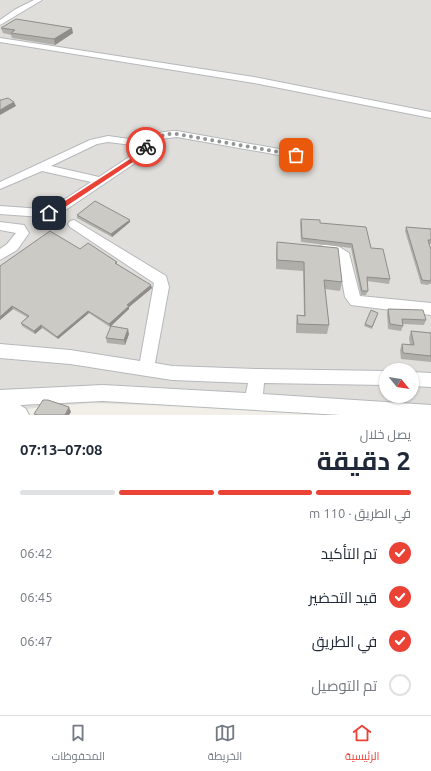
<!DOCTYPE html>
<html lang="ar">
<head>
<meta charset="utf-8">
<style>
	:root { --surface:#fff; --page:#f2f2f3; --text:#1f2937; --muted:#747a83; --line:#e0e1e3; --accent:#ea4335 }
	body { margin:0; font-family:Ubuntu,Cairo,sans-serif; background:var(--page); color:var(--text); direction:rtl; height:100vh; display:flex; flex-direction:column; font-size:15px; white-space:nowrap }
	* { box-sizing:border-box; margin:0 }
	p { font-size:13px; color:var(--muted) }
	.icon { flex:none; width:22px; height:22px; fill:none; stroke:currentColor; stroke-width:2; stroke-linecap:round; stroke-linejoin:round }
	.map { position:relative; height:415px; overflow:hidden; direction:ltr }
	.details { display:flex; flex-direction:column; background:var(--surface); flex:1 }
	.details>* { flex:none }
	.needle { width:26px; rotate:120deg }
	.controls { position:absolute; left:379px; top:363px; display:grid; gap:8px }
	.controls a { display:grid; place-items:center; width:40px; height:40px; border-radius:50%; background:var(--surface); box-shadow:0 1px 3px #0004; font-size:20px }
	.pin { position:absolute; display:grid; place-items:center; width:34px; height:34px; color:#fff; margin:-17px; border-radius:8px; box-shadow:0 2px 6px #0006 }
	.courier { position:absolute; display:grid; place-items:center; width:40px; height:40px; margin:-20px; border:3px solid #ea4335; border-radius:50%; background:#fff; color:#222; box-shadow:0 1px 5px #0007 }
	.summary em { font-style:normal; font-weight:700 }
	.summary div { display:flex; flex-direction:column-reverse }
	.summary { display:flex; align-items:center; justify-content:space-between; height:68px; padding:0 20px }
	h1 { font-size:26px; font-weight:700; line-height:30px }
	.bar { display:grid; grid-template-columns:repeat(4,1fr); gap:6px 4px; align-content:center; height:48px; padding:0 20px }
	.bar i { height:5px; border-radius:3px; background:var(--line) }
	.bar .active { background:var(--accent) }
	.bar p { grid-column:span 4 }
	ol { padding:0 20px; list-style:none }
	li { display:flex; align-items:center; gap:12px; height:44px }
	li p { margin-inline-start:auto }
	li .icon { padding:4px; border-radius:50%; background:var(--accent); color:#fff; stroke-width:4 }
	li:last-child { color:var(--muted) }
	li i { width:22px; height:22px; border:2px solid var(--line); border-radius:50% }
	.tab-bar { display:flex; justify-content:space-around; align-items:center; height:56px; border-top:1px solid var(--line); background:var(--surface); font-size:11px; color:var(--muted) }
	.tab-bar a { display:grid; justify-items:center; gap:2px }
	.tab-bar .active { color:var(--accent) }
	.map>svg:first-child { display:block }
</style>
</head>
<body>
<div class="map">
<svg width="431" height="415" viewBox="0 0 431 415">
	<rect width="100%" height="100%" fill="#f1efe8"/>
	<!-- industrial -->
	<path fill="#e0deda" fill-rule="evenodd" d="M0,0H431V415H382L350,412L91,403L0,411ZM386,370H412V396H386Z"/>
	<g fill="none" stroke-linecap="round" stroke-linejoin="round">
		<defs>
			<path id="minor" d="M34,0H42L0,25V20L16,9Z
				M0,38L254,77L431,112V118L254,83L0,42Z
				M177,131L296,152L301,155L296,158L177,137L160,139L151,145L147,155L61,213L42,217L0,214V206L42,209L53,207L91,182L42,171L0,189V182L90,140L108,136L144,141C155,133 164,131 177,131ZM108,142L140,146L138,151L99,177L51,166L97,144Z
				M74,220L166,276L169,287L155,363L172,366L257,369L386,371V385L264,383L263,394L431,405V415H341L103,401L20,405L26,409L29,415H0V390L103,385L246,393L248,383L172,380L70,364L0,358V344L70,350L140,361L154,283L70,227L68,224L70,221Z
				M0,222L24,225L29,233L17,250L0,260V249L7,244L16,233L0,230Z
				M323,245H336L349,253L360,296L431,303V315L351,305L345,297L338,258L333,255L318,253L316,250L318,247Z
				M412,372L431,373V387L412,386Z"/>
		</defs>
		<!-- minor casing -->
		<use href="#minor" stroke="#b5b8bc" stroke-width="2"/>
		<!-- minor -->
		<use href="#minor" fill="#fff" fill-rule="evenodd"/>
	</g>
	<!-- wall -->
	<path fill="#afaea9" d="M1,28L73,33L55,45L12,38L11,35L3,33Z
		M77,215L130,222L112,237L77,218Z
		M301,219L320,223L371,248L390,279L389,284L367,281L368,291L366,295H361L351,248L301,242L300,223Z
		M406,227L431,229V244H429L431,250V284H429L428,285L421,284L405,231Z
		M277,242L342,282L340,291L325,289L329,325L327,334L296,333V324L297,315H304L303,271L276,269V251Z
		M80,249L117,262V264L152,288L129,307V309L110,327L89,313L58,339L42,328L35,334L22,326L21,323L27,317L13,309L0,320V266Z
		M388,309L426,320L424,325L403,324V326L401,331L388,329L387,314Z
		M378,313L372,329L364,326L365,324Z
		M411,331L431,333V362L401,359L400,350L402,344L410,345L409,338Z
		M129,334L125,345L107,343L106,338Z"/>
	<!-- shaded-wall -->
	<path fill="#8f8d8a" d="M72,28L73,33L55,45L54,39Z
		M14,102L16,106L0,115V110Z
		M130,220V222L112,237L111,234Z
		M151,285L152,288L129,307V309L110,327L109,324L127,305Z
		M12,306L13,309L0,320V317Z
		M88,311L89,313L58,339L57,337Z
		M41,325L42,328L35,334L34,331Z
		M128,329L129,334L125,345L124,340Z
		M69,407L71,412L69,415H65Z"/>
	<!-- building -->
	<path fill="#cccac5" stroke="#8f8d8a" d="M16,19L72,28L54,39L11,33L15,30L1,28Z
		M8,98L14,102L0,110V100H1Z
		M95,201L130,220L111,234L77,215Z
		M301,219L320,220V223L366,227L371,248L383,249L390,279L367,277L368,291H362L352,244L302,238Z
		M406,227L431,229V240H428L431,250V280H430V281L422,280Z
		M50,231L80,249L88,243L117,262L115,263L151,285L127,305L129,306L109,324L88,311L57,337L41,325L34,331L21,323L29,316L12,306L0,317V266Z
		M277,242L338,248L342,282L324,280L329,325L298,324L297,315L305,316L304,262L277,260Z
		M388,309L423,310L426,320L402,319L403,326L390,324Z
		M371,310L378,313L372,327L365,324Z
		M111,326L128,329L124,340L106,338Z
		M411,331L431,333V356L403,353L402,344L414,345Z
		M43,400H48L69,407L65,415H38L34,414Z"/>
	<!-- route -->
	<path fill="#ea4335" d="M144,146L149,147L145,154L59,211L47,214V211L54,208L141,152Z"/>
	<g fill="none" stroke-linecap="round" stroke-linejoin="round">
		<!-- done -->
		<path stroke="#929495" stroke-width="4" stroke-dasharray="0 7.2" d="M146,147V144C157,137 165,133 177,134L296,155"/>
	</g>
</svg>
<div class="controls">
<a><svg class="needle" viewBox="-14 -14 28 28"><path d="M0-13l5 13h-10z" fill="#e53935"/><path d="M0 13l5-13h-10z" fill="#747a83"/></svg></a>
</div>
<div class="pin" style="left:296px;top:155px;background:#ea580c"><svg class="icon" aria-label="bag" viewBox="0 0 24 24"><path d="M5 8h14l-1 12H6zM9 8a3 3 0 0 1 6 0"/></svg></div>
<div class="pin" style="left:49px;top:213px;background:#1f2937"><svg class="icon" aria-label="home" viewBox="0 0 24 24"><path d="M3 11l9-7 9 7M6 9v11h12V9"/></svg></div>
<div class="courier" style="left:146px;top:147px"><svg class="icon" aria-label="bike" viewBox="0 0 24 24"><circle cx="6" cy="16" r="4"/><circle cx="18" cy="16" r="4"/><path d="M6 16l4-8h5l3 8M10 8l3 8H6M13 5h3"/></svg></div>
</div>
<section class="details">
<div class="summary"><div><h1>2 دقيقة</h1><p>يصل خلال</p></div><em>07:08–07:13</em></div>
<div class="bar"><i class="active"></i><i class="active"></i><i class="active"></i><i></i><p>في الطريق · 110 m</p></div>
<ol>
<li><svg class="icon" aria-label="check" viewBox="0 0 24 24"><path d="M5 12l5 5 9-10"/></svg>تم التأكيد<p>06:42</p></li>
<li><svg class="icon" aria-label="check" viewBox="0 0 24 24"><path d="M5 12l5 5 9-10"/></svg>قيد التحضير<p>06:45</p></li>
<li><svg class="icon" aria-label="check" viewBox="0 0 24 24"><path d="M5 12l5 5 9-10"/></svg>في الطريق<p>06:47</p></li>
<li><i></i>تم التوصيل</li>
</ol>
</section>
<nav class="tab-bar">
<a class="active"><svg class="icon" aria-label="home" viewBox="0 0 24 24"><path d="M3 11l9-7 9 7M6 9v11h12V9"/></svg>الرئيسية</a>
<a><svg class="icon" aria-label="map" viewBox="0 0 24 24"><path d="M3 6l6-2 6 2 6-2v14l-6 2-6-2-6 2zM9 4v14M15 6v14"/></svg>الخريطة</a>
<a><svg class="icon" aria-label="saved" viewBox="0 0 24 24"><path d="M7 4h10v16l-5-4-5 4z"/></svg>المحفوظات</a>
</nav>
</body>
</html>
